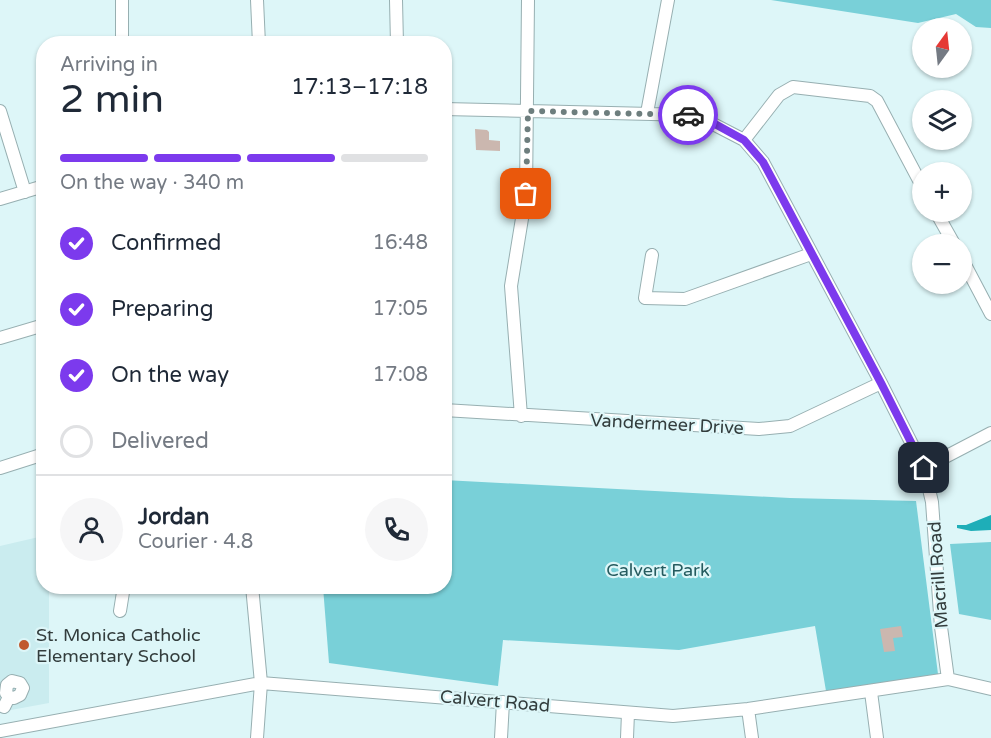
<!DOCTYPE html>
<html lang="en">
<head>
<meta charset="utf-8">
<style>
	:root { --surface:#fff; --page:#f6f6f7; --text:#1f2937; --muted:#747a83; --line:#e0e1e3; --accent:#7c3aed }
	body { margin:0; font-family:"Varela Round",sans-serif; background:var(--page); color:var(--text); height:100vh; display:flex; flex-direction:column; font-size:22px; white-space:nowrap }
	* { box-sizing:border-box; margin:0 }
	p { font-size:20px; color:var(--muted) }
	.icon { flex:none; width:33px; height:33px; fill:none; stroke:currentColor; stroke-width:2; stroke-linecap:round; stroke-linejoin:round }
	.map { position:relative; flex:1; overflow:hidden }
	.drawer { position:absolute; left:36px; top:36px; width:416px; height:558px; display:flex; flex-direction:column; background:var(--surface); border-radius:24px; box-shadow:0 2px 4px #0004 }
	.drawer>* { flex:none }
	.needle { width:39px; rotate:15deg }
	.buttons { position:absolute; left:912px; top:18px; display:grid; gap:12px }
	.buttons a { display:grid; place-items:center; width:60px; height:60px; border-radius:50%; background:var(--surface); box-shadow:0 2px 4px #0004; font-size:30px }
	.pin { position:absolute; display:grid; place-items:center; width:51px; height:51px; color:#fff; margin:-26px; border-radius:12px; box-shadow:0 3px 9px #0006 }
	.courier { position:absolute; display:grid; place-items:center; width:60px; height:60px; margin:-30px; border:4px solid #7c3aed; border-radius:50%; background:#fff; color:#222; box-shadow:0 2px 8px #0007 }
	.head em { font-style:normal; font-weight:600 }
	.head div { display:flex; flex-direction:column-reverse }
	.head { display:flex; align-items:center; justify-content:space-between; height:102px; padding:0 24px }
	h1 { font-size:39px; font-weight:600; line-height:45px }
	.bar { display:grid; grid-template-columns:repeat(4,1fr); gap:9px 6px; align-content:center; height:72px; padding:0 24px }
	.bar i { height:8px; border-radius:4px; background:var(--line) }
	.bar .selected { background:var(--accent) }
	.bar p { grid-column:span 4 }
	.line { display:flex; align-items:center; gap:15px; padding:0 24px; border-top:2px solid var(--line) }
	.line div { flex:1 }
	.round { display:grid; place-items:center; flex:none; width:63px; height:63px; border-radius:32px; background:var(--page) }
	ol { padding:0 24px; list-style:none }
	li { display:flex; align-items:center; gap:18px; height:66px }
	li p { margin-inline-start:auto }
	li .icon { padding:6px; border-radius:50%; background:var(--accent); color:#fff; stroke-width:4 }
	li:last-child { color:var(--muted) }
	li i { width:33px; height:33px; border:3px solid var(--line); border-radius:50% }
	.map>svg:first-child { display:block }
</style>
</head>
<body>
<div class="map">
<svg width="991" height="738" viewBox="0 0 991 738">
	<rect width="100%" height="100%" fill="#ddf6f8"/>
	<!-- built -->
	<path fill="#caecef" d="M43,536L44,586L49,587V703L0,712V546Z"/>
	<!-- green -->
	<path fill="#79d0d8" d="M771,0H991V28L976,27L956,14L918,23Z
		M444,480L790,498L916,501L938,674L826,691L815,626L679,650L503,640L498,686L329,663L323,587L444,586Z
		M991,542V620L959,614L950,544Z"/>
	<!-- water -->
	<path fill="#1eaeb8" d="M991,515V530L971,531L957,528V525H966Z"/>
	<!-- building -->
	<path fill="#cbb7af" d="M475,129L487,130L489,132V140L500,141V151L476,150Z
		M901,626L903,637L893,638L895,651L884,652L880,629Z"/>
	<g fill="none" stroke-linecap="round" stroke-linejoin="round">
		<defs>
			<path id="minor" d="M122,0V44
				M257,0L259,44
				M396,0L397,44
				M444,109L692,115L715,125L744,140L763,162L881,383L924,468L932,502L941,627L948,679
				M0,111L25,192
				M647,113L668,0
				M744,140L779,95L793,87L870,96L877,101L922,186
				M0,199L44,186
				M936,212L954,244
				M652,255L645,298L685,299L811,254
				M962,259L991,314
				M0,338L44,325
				M444,410L759,429L790,426L881,383
				M521,416L511,286L526,194L528,0
				M0,468L44,454
				M924,468L991,433
				M252,586L261,683L257,738
				M120,611L124,586
				M871,692L877,738
				M4,707L9,697L6,693L7,685L12,681L20,683L23,688L20,695L14,698L9,697
				M748,709L752,738
				M0,731L261,683L673,716L748,709L948,679L991,689
				M501,738L503,702
				M627,738L628,713"/>
		</defs>
		<!-- minor casing -->
		<use href="#minor" stroke="#97afb1" stroke-width="14"/>
		<!-- minor -->
		<use href="#minor" stroke="#fff" stroke-width="12"/>
	</g>
	<g fill="none" stroke-linecap="round" stroke-linejoin="round">
		<!-- done -->
		<path stroke="#6e7e7e" stroke-width="6" stroke-dasharray="0 10.8" d="M526,194L528,111L688,115"/>
		<!-- route -->
		<path stroke="#7c3aed" stroke-width="8" d="M688,115L715,124L744,140L763,162L881,383L924,468"/>
	</g>
	<!-- markers -->
	<circle fill="#c0592e" stroke="#ddf6f8" stroke-width="2" cx="24" cy="645" r="6"/>
	<g text-anchor="middle" stroke-width="4.5" stroke-linejoin="round" paint-order="stroke">
		<!-- street labels -->
		<g font-size="18" fill="#333d3d" stroke="#ddf6f8">
			<text transform="translate(667 424) rotate(3)" y="6">Vandermeer Drive</text>
			<text transform="translate(938 575) rotate(-94)" y="6">Macrill Road</text>
			<text transform="translate(495 701) rotate(5)" y="6">Calvert Road</text>
		</g>
		<!-- park labels -->
		<g font-size="18" fill="#255b5f" stroke="#ddf6f8">
			<text x="658" y="576">Calvert Park</text>
		</g>
		<!-- poi labels -->
		<g font-size="18" fill="#333d3d" stroke="#ddf6f8" text-anchor="start">
			<text x="36" y="641">St. Monica Catholic<tspan x="36" dy="21">Elementary School</tspan></text>
		</g>
	</g>
</svg>
<div class="buttons">
<a><svg class="needle" viewBox="-14 -14 28 28"><path d="M0-13l5 13h-10z" fill="#e53935"/><path d="M0 13l5-13h-10z" fill="#747a83"/></svg></a>
<a><svg class="icon" aria-label="layers" viewBox="0 0 24 24"><path d="M12 4l9 5-9 5-9-5zM3 14l9 5 9-5"/></svg></a>
<a>+</a>
<a>−</a>
</div>
<div class="pin" style="left:526px;top:194px;background:#ea580c"><svg class="icon" aria-label="bag" viewBox="0 0 24 24"><path d="M5 8h14l-1 12H6zM9 8a3 3 0 0 1 6 0"/></svg></div>
<div class="pin" style="left:924px;top:468px;background:#1f2937"><svg class="icon" aria-label="home" viewBox="0 0 24 24"><path d="M3 11l9-7 9 7M6 9v11h12V9"/></svg></div>
<div class="courier" style="left:688px;top:115px"><svg class="icon" aria-label="car" viewBox="0 0 24 24"><path d="M5 17H2v-5l4-1 3-4h7l3 4 3 1v5h-3M9 17h6M6 11h13"/><circle cx="7" cy="17" r="2"/><circle cx="17" cy="17" r="2"/></svg></div>
<section class="drawer">
<div class="head"><div><h1>2 min</h1><p>Arriving in</p></div><em>17:13–17:18</em></div>
<div class="bar"><i class="selected"></i><i class="selected"></i><i class="selected"></i><i></i><p>On the way · 340 m</p></div>
<ol>
<li><svg class="icon" aria-label="check" viewBox="0 0 24 24"><path d="M5 12l5 5 9-10"/></svg>Confirmed<p>16:48</p></li>
<li><svg class="icon" aria-label="check" viewBox="0 0 24 24"><path d="M5 12l5 5 9-10"/></svg>Preparing<p>17:05</p></li>
<li><svg class="icon" aria-label="check" viewBox="0 0 24 24"><path d="M5 12l5 5 9-10"/></svg>On the way<p>17:08</p></li>
<li><i></i>Delivered</li>
</ol>
<div class="line" style="height:108px"><a class="round"><svg class="icon" aria-label="person" viewBox="0 0 24 24"><circle cx="12" cy="8" r="4"/><path d="M4 21q1-7 8-7t8 7"/></svg></a><div><b>Jordan</b><p>Courier · 4.8</p></div><a class="round"><svg class="icon" aria-label="phone" viewBox="0 0 24 24"><path d="M5 4h4l2 5-3 2q2 4 5 5l2-3 5 2v4C11 20 4 13 5 4z"/></svg></a></div>
</section>
</div>
</body>
</html>
